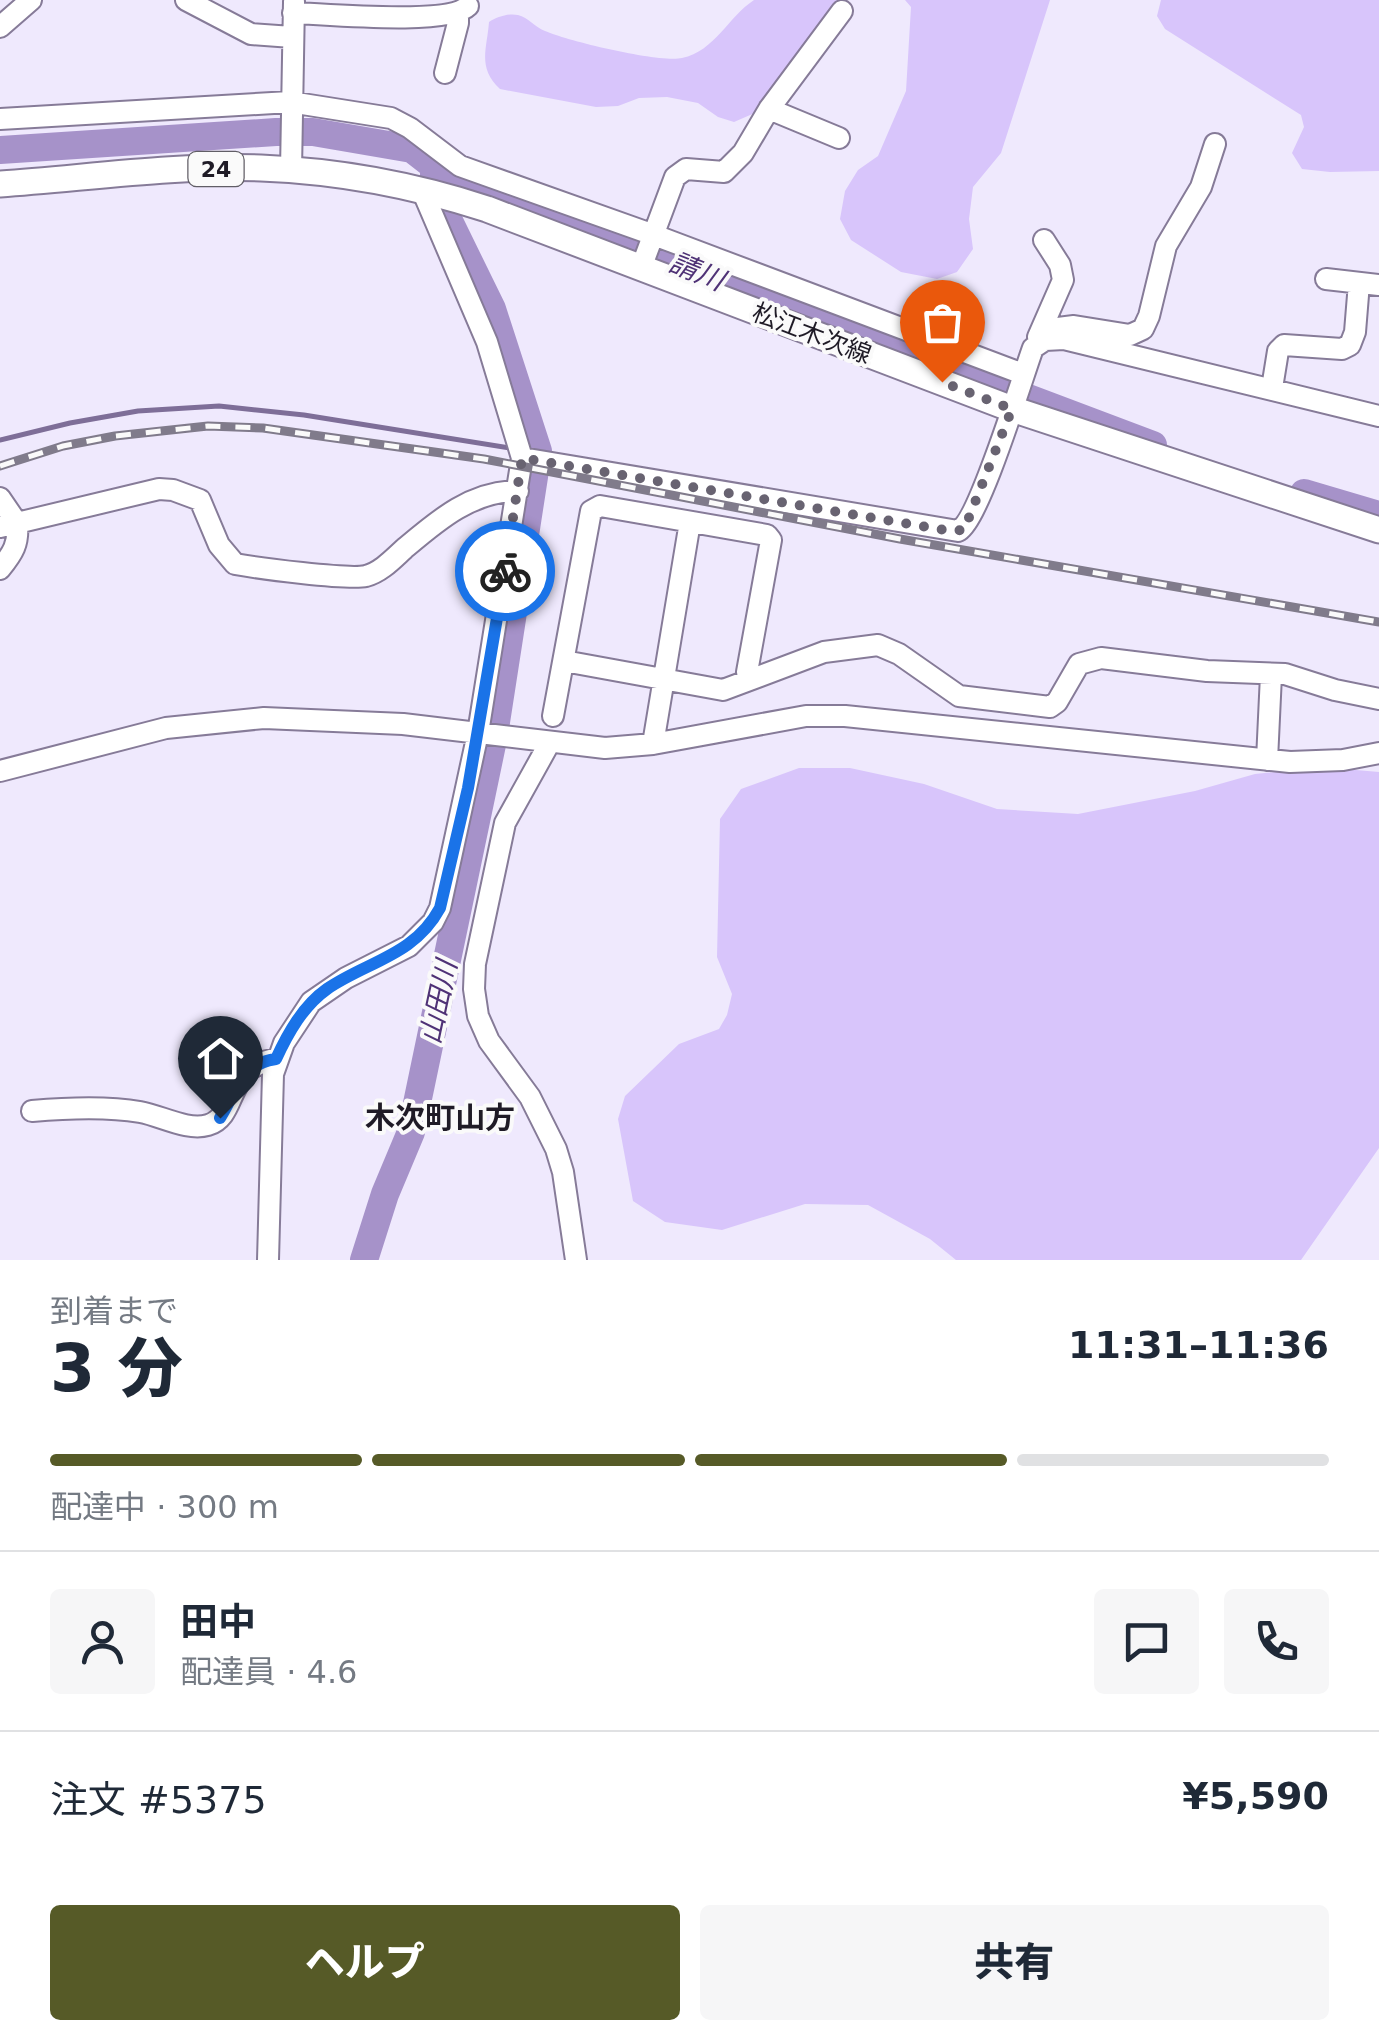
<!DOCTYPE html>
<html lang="ja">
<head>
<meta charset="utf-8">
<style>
	:root { --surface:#fff; --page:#f6f6f7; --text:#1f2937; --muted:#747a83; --line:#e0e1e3; --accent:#565a27 }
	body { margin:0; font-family:"DejaVu Sans","Noto Sans JP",sans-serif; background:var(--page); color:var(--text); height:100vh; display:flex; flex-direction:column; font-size:38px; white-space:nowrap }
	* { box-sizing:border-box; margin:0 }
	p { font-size:32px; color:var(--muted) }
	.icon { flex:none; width:55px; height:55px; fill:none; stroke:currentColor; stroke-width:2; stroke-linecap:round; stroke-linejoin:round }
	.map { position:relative; height:1260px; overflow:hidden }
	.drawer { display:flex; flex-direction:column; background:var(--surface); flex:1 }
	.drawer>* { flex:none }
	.pin { position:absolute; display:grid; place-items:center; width:85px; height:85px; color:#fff; margin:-102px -42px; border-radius:50% 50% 50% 0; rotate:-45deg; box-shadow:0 0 10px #0007 }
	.pin .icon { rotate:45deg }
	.courier { position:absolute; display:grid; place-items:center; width:100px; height:100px; margin:-50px; border:8px solid #1a73e8; border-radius:50%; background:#fff; color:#222; box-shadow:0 2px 12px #0007 }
	.summary em { font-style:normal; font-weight:800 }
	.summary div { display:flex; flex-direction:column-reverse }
	.summary { display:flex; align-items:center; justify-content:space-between; height:170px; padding:0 50px }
	h1 { font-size:65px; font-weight:800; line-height:75px }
	.bar { display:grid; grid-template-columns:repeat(4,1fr); gap:15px 10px; align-content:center; height:120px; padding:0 50px }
	.bar i { height:12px; border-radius:8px; background:var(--line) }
	.bar .active { background:var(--accent) }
	.bar p { grid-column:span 4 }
	.line { display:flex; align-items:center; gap:25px; padding:0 50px; border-top:2px solid var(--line) }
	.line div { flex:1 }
	.round { display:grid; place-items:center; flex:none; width:105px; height:105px; border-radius:10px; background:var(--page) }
	.cta { display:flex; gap:20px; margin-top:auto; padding:20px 50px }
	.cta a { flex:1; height:115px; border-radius:10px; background:var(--accent); color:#fff; font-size:40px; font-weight:800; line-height:115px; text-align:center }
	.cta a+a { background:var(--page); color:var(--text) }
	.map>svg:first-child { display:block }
</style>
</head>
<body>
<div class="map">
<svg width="1379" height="1260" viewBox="0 0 1379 1260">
	<rect width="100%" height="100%" fill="#efe9fd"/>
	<!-- green -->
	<path fill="#d8c5fb" d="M754,0H847L838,4L757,112L734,122L718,117L698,103L667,97L639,98L618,106L596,107L500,89C477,68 487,49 489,22C497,17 508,13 518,15C528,17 536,28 545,31C568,41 659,63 682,58C715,51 728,17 754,0Z
		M905,0H1050L1001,153L973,187L969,219L973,249L957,272L937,279L901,272L851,240L840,219L845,191L858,170L878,156L906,91L911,7Z
		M1161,0H1379V171L1330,172L1302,169L1292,153L1304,127L1301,115L1165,29L1157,16Z
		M1321,767L1379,772V1148L1301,1260H956L930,1239L868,1205L805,1204L722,1230L665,1222L633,1201L618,1119L625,1096L679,1044L719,1029L727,1015L732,994L717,957L720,819L741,789L799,768H850L924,784L997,809L1078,814L1195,791L1255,774Z"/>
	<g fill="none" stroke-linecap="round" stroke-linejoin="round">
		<!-- stream -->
		<path stroke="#7e6e98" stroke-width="5" d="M0,440L70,423L138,411L219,406L304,415L510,448"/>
		<!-- river -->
		<path stroke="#a692c9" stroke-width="28" d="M0,150L276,132H313L412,149L430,163L481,184L802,313L1153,445
			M1304,493L1379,515
			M364,1260L385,1194L411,1132L494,735L538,451L492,309L446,215L434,174"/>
		<defs>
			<path id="minor" d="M186,0L251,34L292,37
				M293,13C326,14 448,26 468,6
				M0,27L31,0
				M445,73L458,23V13
				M769,109L839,138
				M0,119L290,102L391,118L410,128L460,166L654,235L1023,374
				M291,170L294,2
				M641,268L675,177L686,169L724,172L743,153L769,109L842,11
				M1326,279L1379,285
				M1042,330L1074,326L1130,335L1143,329L1149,316L1166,246L1201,187L1215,144
				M1038,337L1063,280L1060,265L1044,240
				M1272,388L1278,351L1284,345L1342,349L1350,345L1355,332L1359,283
				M522,458L958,531C979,521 1022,378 1033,348L1045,340L1064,339L1379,416
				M0,498L17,523L159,489L173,490L200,500L219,545L235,564C258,568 347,580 366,576C381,572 393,559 404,549C437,521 471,491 518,491
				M0,527L17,523C19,544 13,553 0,569
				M564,661L723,690L824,652L878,645L899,654L959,696L1050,707L1057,702L1079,664L1101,658L1207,671L1285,674L1335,690L1379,699
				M553,716L591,511L600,506L767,535L771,540L747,672L750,677
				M550,742L505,823L475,964L474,989L478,1016L489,1041L530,1097L556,1149L563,1172L576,1260
				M653,744L690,522
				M1267,760L1271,675
				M0,771L166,728L264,718L403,724L605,748L653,744L806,716H845L1290,762L1343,760L1379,753
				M32,1111C66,1108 106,1106 140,1112C162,1116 187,1131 208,1125C239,1116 224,1067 276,1059
				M268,1260L273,1074L284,1043L311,1002L346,978L409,946L433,922L440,908L478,733L522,458L487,342L422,190"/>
			<path id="major" d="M0,184C86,178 175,165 261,168C338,171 414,185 487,209L1012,409L1379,530"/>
		</defs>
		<!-- minor casing -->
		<use href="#minor" stroke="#867b98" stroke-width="24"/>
		<!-- major casing -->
		<use href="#major" stroke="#867b98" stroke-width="29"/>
		<!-- minor -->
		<use href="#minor" stroke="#fff" stroke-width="20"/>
		<!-- major -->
		<use href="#major" stroke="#fff" stroke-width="25"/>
		<defs>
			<path id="rail" d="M0,466L63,446L115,436L208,426L263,428L484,459L900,539L1379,622"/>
		</defs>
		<!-- rail casing -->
		<use href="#rail" stroke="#807b8b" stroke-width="9"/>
		<!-- rail -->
		<use href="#rail" stroke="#fafafa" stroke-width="5" stroke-dasharray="15" stroke-linecap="butt"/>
	</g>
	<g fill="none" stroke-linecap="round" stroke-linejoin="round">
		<!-- done -->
		<path stroke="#686371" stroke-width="10" stroke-dasharray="0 18" d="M505,571L522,458L950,531L964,530L1012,409L942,382"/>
		<!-- route -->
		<path stroke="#1a73e8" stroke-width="12" d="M220,1118C237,1091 240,1064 276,1059C288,1033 303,1006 327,989C368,961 414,956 440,908L468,788L505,571"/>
	</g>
	<g text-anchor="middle" stroke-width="8" stroke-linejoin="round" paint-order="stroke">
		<!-- shield labels -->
		<rect fill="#fafafa" stroke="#615e66" stroke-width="2.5" x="188.5" y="152" width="55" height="34" rx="8"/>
		<g font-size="22" font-weight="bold" fill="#1f1b26">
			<text x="216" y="177">24</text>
		</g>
		<!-- street labels -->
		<g font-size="25" fill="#1f1b26" stroke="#fafafa">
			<text transform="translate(812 333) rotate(21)" y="9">松江木次線</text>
		</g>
		<!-- water labels -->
		<g font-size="28" font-style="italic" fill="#4f3276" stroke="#fafafa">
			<text transform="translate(697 271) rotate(22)" y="10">請川</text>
			<text transform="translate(438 1002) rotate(-78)" y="10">山田川</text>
		</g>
		<!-- quarter labels -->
		<g font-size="30" font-weight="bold" fill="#1f1b26" stroke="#fafafa">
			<text x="440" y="1128">木次町山方</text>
		</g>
	</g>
</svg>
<div class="pin" style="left:942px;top:382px;background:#ea580c"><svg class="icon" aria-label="bag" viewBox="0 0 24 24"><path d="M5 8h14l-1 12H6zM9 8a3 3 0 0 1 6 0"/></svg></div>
<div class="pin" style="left:220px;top:1118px;background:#1f2937"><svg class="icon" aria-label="home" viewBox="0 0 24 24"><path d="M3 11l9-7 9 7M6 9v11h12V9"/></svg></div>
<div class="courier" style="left:505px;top:571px"><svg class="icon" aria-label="bike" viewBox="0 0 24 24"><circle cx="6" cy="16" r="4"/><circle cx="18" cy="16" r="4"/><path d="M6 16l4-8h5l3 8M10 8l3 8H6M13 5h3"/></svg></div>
</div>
<section class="drawer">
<div class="summary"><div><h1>3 分</h1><p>到着まで</p></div><em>11:31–11:36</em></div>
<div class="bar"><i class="active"></i><i class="active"></i><i class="active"></i><i></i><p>配達中 · 300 m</p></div>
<div class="line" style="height:180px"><a class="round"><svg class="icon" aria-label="person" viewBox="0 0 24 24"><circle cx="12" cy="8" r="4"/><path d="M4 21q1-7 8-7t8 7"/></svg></a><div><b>田中</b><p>配達員 · 4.6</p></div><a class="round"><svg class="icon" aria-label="chat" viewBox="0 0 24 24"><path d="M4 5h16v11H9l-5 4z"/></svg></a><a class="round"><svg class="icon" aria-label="phone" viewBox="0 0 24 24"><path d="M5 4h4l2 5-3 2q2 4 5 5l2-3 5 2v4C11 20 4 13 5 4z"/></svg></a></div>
<div class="line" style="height:130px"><div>注文 #5375</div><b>¥5,590</b></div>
<div class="cta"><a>ヘルプ</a><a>共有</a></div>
</section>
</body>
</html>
